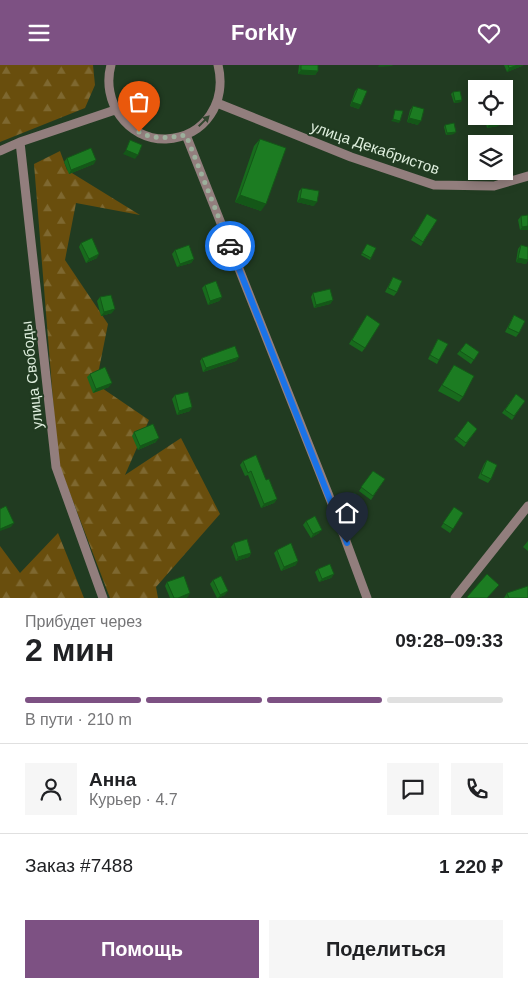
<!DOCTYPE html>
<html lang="ru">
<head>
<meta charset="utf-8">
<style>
	:root { --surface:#fff; --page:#f6f6f6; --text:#202124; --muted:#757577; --line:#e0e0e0; --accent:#7d5183 }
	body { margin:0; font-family:Helvetica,sans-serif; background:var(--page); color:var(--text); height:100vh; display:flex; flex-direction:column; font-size:19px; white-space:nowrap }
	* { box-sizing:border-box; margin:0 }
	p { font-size:16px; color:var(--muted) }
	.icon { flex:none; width:28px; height:28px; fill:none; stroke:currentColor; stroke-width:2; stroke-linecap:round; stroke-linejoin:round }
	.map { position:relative; height:533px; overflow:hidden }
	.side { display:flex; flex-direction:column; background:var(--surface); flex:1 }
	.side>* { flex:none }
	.fabs { position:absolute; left:468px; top:15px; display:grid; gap:10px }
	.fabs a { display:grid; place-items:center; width:45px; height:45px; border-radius:0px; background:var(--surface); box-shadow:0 2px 12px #0003; font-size:25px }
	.pin { position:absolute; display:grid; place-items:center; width:42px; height:42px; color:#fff; margin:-51px -21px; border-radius:50% 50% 50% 0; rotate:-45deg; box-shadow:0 0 5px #0007 }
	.pin .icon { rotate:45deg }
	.courier { position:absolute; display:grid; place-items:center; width:50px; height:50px; margin:-25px; border:4px solid #1a73e8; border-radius:50%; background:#fff; color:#222; box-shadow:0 1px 6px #0007 }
	.head em { font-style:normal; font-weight:700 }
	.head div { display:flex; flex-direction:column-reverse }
	.head { display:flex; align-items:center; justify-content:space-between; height:85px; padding:0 25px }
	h1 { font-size:32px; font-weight:700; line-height:38px }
	.bar { display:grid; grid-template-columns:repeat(4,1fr); gap:8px 5px; align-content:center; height:60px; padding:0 25px }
	.bar i { height:6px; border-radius:4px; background:var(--line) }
	.bar .current { background:var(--accent) }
	.bar p { grid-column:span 4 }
	.line { display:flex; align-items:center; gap:12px; padding:0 25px; border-top:1px solid var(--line) }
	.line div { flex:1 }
	.round { display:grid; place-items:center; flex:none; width:52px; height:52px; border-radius:0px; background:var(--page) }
	.button { display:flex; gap:10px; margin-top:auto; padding:10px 25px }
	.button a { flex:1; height:58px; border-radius:0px; background:var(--accent); color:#fff; font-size:20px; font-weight:700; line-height:58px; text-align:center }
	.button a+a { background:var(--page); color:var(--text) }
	header { display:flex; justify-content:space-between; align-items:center; height:65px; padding:0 25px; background:var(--accent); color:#fff; font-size:22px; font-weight:700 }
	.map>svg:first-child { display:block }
</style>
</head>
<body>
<header><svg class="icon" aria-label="menu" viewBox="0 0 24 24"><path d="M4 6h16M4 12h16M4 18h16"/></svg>Forkly<svg class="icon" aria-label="heart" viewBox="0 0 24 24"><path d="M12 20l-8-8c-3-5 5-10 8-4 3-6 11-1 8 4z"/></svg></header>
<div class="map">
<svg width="528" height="533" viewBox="0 0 528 533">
	<defs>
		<pattern id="forest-firs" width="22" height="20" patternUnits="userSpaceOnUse" patternTransform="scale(1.25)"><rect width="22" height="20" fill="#694e0d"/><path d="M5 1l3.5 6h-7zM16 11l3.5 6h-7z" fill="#7e6830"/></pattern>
	</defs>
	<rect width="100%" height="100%" fill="#213b21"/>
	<!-- forest -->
	<path fill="url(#forest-firs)" d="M0,0H93L95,20L85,43L0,77Z
		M60,86L67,105L140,150L76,138L65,195L108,259L96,319L149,355L125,410L181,373L220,449L156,522L158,533H110L58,397L34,99Z
		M58,468L84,533H0V481L20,508Z"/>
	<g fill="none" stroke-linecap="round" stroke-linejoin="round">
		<!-- minor -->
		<path stroke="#927e7d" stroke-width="9" d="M111,0C101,36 127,75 166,74C206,72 227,36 218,0
			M217,38L351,92L434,120L494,121L528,111
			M186,70L333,441L367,533
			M20,77L56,402L103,533
			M0,86L20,77L115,45
			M455,533L528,441"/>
	</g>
	<!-- wall -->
	<path fill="#186b1d" d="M299,0H318V6L315,10L298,9Z
		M504,0H523L522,1L507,7Z
		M358,23L359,44L350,41L355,26Z
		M453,27L461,37L454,38L451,29Z
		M413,41L418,60L407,57L410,45Z
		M484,51H499L501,57L498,61L487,63Z
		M445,60L454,69L446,70L444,62Z
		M260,74L261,146L235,137L254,81Z
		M67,93L94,99L69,109L64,97Z
		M302,123L314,141L297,137L299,126Z
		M427,149L437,155L421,181L411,175Z
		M521,151L528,165H520L518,155Z
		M81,178L97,193L86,198L79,182Z
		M521,180L528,182V195L526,199L516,197L518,184Z
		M366,181L371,193L370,195L361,190Z
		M175,185L194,194L191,198L177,202L172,189Z
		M393,212L397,227L394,231L385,227Z
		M205,220L222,232L219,236L208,240L202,223Z
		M313,228L333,235L330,239L314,243L311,232Z
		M100,232L112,248L101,251L97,236Z
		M367,250L365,283L362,287L349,279Z
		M514,250L519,268L516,272L505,267Z
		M438,274L439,295L437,299L428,294Z
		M466,278L479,287L471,299L457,289Z
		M239,292L236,296L203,307L200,296L202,293Z
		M454,300L463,332L459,337L438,326Z
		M90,309L109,322L93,328L87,312Z
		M516,329L525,336L512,355L502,348Z
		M175,330L190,346L177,350L172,334Z
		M477,364L464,382L454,374L457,371Z
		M134,367L156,377L138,385L132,371Z
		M487,395L491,414L488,418L478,413L484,399Z
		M243,396L266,415L277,434L274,438L261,443L248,410L245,411L240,400Z
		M373,406L385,414L371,435L359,426Z
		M344,432L362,448L359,452L348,456L341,435Z
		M454,442L463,448L450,468L441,462Z
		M306,456L319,468L311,473L303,460Z
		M528,476V486L523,482Z
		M234,478L251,488L249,492L236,496L231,482Z
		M277,485L296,500L281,506L274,488Z
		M318,504L334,509L331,513L319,517L315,507Z
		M213,515L225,530L217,533L210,519Z
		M167,517L188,532L185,533H170L165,521Z
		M507,528L528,533H504Z"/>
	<!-- shaded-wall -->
	<path fill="#145718" d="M379,0H393L392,1L378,2Z
		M518,0H523L522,1L507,7L509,3Z
		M301,5L318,6L315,10L298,9Z
		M462,35L461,37L454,38L455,36Z
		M352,37L361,40L359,44L350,41Z
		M409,53L421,56L418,60L407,57Z
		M393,54L400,56L399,58L391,56Z
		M501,57L498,61L487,63L489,60Z
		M456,67L454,69L446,70L447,68Z
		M126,85L138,90L135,94L123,89Z
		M96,95L94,99L69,109L71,105Z
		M240,130L266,139L261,146L235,137Z
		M300,133L317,137L314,141L297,137Z
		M528,161V165H520L522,162Z
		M99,189L97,193L86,198L89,194Z
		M518,193L528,195L526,199L516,197Z
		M194,194L191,198L177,202L180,199Z
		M222,232L219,236L208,240L210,236Z
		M333,235L330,239L314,243L316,240Z
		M115,244L112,248L101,251L104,247Z
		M239,292L236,296L203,307L206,303Z
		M112,318L109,322L93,328L96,324Z
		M192,342L190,346L177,350L179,346Z
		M159,373L156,377L138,385L140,381Z
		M277,434L274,438L261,443L264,439Z
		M362,448L359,452L348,456L350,452Z
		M14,458L11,462L0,466V464Z
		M322,465L319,468L311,473L313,469Z
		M251,488L249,492L236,496L238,492Z
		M298,496L296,500L281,506L284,502Z
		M334,509L331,513L319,517L322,514Z
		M228,526L225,530L218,533L220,530Z
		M190,528L188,532L185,533H178Z"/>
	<!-- building -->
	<path fill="#1c7c22" stroke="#145718" d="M301,0H318V6L301,5Z
		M508,0H518L509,3Z
		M358,23L367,26L361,40L352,37Z
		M460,26L462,35L455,36L453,27Z
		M413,41L424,44L421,56L409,53Z
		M395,45L403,46L400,56L393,54Z
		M488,51H499L501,57L489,60Z
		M454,58L456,67L447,68L445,60Z
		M260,74L286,83L266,139L240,130Z
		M130,75L142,80L138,90L126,85Z
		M91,83L96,95L71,105L67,93Z
		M302,123L319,126L317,137L300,133Z
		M427,149L437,155L423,177L414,171Z
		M528,150V161L522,162L521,151Z
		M92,173L99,189L89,194L81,178Z
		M367,179L376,183L371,193L362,188Z
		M189,180L194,194L180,199L175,185Z
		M521,180L528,182V195L518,193Z
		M393,212L402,216L397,227L388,223Z
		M216,216L222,232L210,236L205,220Z
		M330,224L333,235L316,240L313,228Z
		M111,230L115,244L104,247L100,232Z
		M367,250L380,259L365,283L352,275Z
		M514,250L525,256L519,268L508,263Z
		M438,274L448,279L439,295L430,290Z
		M466,278L479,287L474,295L460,286Z
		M235,281L239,292L206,303L202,293Z
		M454,300L474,311L463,332L442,320Z
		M105,302L112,318L96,324L90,309Z
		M188,327L192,342L179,346L175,330Z
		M516,329L525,336L514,351L505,345Z
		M468,356L477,364L466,378L457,371Z
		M153,359L159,373L140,381L134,367Z
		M256,390L266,415L269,414L277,434L264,439L251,406L248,408L243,396Z
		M487,395L497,400L491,414L481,409Z
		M373,406L385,414L373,431L361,422Z
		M355,428L362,448L350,452L344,432Z
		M6,441L14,458L0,464V444Z
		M454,442L463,448L453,464L443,458Z
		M315,451L322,465L313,469L306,456Z
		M247,474L251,488L238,492L234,478Z
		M291,478L298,496L284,502L277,485Z
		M330,499L334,509L322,514L318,504Z
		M487,509L499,520L487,533H468L467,532Z
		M184,511L190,528L178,533H174L167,517Z
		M221,511L228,526L220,530L213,515Z
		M528,521V533H509L507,528Z"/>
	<!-- one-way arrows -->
	<defs><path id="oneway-solid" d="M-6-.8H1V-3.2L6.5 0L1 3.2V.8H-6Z" transform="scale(1.25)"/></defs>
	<use fill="#32452f" href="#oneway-solid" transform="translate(204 56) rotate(-45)"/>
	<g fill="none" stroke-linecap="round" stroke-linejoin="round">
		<!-- done -->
		<path stroke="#9cb09c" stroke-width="5" stroke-dasharray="0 9" d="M139,67C155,75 168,73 186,70L230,181"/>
		<!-- route -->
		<path stroke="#1a73e8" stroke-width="6" d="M230,181L347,478"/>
	</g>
	<g text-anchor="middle" stroke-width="4" stroke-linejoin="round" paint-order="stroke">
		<!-- street labels -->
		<g font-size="15" fill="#dfefde" stroke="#213b21">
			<text transform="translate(375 83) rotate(19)" y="5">улица Декабристов</text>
			<text transform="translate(32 310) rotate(-96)" y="5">улица Свободы</text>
		</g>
	</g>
</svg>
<div class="fabs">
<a><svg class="icon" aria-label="locate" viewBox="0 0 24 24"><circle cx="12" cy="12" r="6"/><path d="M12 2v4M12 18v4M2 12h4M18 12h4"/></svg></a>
<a><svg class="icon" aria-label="layers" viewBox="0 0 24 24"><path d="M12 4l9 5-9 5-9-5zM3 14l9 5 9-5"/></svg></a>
</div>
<div class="pin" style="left:139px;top:67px;background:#ea580c"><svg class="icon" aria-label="bag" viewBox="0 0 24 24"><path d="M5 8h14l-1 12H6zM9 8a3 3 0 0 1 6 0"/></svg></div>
<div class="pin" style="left:347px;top:478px;background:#1f2937"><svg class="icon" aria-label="home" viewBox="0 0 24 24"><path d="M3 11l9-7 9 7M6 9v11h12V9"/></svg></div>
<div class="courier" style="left:230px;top:181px"><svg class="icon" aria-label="car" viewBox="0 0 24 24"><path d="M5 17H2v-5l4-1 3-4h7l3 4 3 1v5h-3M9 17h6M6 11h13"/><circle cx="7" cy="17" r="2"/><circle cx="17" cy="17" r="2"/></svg></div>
</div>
<section class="side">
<div class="head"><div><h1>2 мин</h1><p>Прибудет через</p></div><em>09:28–09:33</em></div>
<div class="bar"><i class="current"></i><i class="current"></i><i class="current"></i><i></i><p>В пути · 210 m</p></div>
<div class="line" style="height:90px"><a class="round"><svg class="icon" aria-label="person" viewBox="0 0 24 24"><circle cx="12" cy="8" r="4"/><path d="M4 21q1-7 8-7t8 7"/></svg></a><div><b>Анна</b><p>Курьер · 4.7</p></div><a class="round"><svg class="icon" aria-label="chat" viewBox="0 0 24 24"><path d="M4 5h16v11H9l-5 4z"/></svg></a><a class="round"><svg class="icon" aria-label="phone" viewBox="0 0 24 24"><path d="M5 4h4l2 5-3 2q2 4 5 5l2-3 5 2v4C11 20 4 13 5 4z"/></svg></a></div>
<div class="line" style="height:65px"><div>Заказ #7488</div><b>1 220 ₽</b></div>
<div class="button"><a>Помощь</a><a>Поделиться</a></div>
</section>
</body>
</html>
